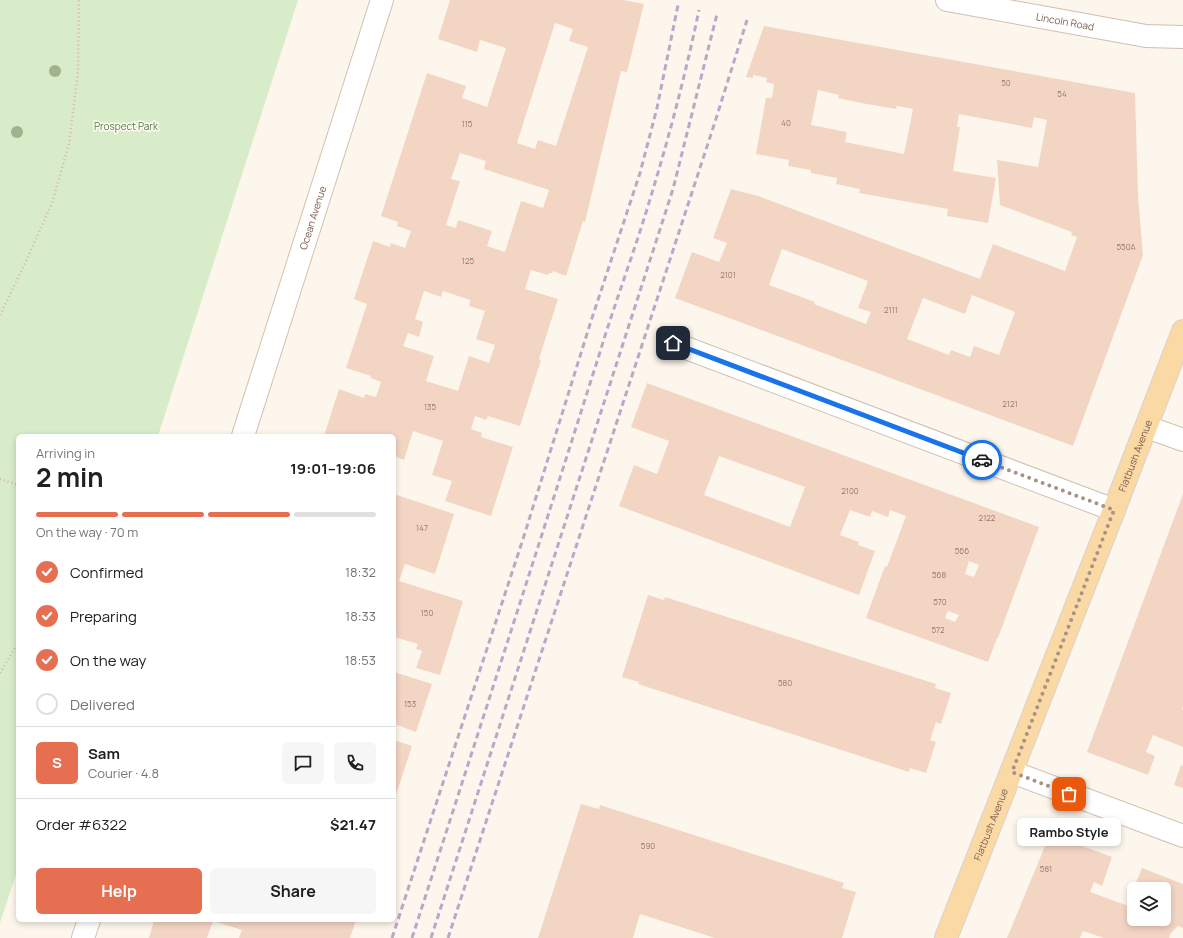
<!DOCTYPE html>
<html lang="en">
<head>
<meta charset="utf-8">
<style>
	:root { --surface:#fff; --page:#f6f6f6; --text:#202124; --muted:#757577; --line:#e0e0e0; --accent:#e76f51 }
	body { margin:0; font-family:Manrope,sans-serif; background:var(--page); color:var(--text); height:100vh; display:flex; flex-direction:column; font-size:15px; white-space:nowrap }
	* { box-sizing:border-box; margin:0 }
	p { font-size:13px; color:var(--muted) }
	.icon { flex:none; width:22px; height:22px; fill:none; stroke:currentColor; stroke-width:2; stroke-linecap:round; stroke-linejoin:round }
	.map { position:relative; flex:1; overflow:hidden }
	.side { position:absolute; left:16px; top:434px; width:380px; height:488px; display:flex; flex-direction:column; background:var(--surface); border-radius:6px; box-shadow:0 2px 6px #0003 }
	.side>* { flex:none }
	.buttons { position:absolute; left:1127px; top:882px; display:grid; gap:8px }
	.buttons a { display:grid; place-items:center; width:44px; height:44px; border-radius:6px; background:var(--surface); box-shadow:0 2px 6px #0003; font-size:20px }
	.pin { position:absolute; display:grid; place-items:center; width:34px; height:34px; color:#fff; margin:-17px; border-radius:8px; box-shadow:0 2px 6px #0006 }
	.courier { position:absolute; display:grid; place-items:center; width:40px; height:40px; margin:-20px; border:3px solid #1a73e8; border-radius:50%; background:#fff; color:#222; box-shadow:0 1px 5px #0007 }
	.bubble { position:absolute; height:28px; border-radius:6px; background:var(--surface); box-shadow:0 2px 6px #0003; font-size:13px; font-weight:700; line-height:28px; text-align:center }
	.overview em { font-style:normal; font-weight:700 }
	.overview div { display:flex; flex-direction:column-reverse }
	.overview { display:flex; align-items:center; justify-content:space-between; height:68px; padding:0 20px }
	h1 { font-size:26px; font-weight:700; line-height:30px }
	.bar { display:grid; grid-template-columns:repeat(4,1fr); gap:6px 4px; align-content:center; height:48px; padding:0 20px }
	.bar i { height:5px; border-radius:3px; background:var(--line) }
	.bar .current { background:var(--accent) }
	.bar p { grid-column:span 4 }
	.line { display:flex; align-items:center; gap:10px; padding:0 20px; border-top:1px solid var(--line) }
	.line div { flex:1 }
	.round { display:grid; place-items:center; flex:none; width:42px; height:42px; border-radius:6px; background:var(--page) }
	ol { padding:0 20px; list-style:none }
	li { display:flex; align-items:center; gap:12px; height:44px }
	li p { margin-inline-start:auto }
	li .icon { padding:4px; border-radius:50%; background:var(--accent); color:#fff; stroke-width:4 }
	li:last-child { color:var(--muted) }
	li i { width:22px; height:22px; border:2px solid var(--line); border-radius:50% }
	.button { display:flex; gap:8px; margin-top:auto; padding:8px 20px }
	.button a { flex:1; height:46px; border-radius:6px; background:var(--accent); color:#fff; font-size:16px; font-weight:700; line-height:46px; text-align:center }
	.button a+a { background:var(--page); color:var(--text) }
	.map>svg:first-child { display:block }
</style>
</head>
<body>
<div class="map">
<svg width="1183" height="938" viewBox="0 0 1183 938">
	<rect width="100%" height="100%" fill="#fdf6ec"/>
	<!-- green -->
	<path fill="#d8ecc9" d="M0,0H298L158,436H18V868L0,923Z"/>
	<!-- building -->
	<path fill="#f3d5c3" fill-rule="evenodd" d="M450,0H623L644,4L627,72L621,71L585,222L583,221L566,276L553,271L552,273H549L548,275L531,270L525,289L558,299L539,359L541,360L520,426L488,416L486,420L475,416L471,429L482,433L481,437L513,447L491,516L445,501L452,481L432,475L443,441L413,431L404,460L394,456V436H324L339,389L364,398L365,394L376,397L381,382L371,378V376L346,368L367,304L354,299L373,241L390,247L391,243L405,248L411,231L397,226L398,222L381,216L427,73L466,86L462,98L487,107L506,48L480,40L477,52L438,39ZM555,23L573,29L569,41L588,47L556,146L538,140L535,149L517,143ZM460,153L486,161L484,169L549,190L543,208L521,201L505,252L487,246L492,231L458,220L456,228L446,225L460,181L451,179ZM424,291L441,297L443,291L470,300L469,306L485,311L476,339L495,345L489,363L469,356L458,391L426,381L434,356L403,346L408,333L419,337L423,322L415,319Z
		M764,26L1135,93L1138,196L1143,255L1073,446L675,298L692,252L719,262L727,243L713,238L731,189L758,196L980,279L993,244L1065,271L1077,237L1071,235L1072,232L1000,205L997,160L1038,167L1047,120L1034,117L1032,128L959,114L957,127H960L953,171L996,178L988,223L947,216L948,209L859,193L860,189L836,184L837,178L811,173V170L788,166L789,160L756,154L766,98H772L774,84L766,82L767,78L753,75V78L746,77ZM818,90L839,95L838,98L861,103L896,109L897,106L913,109L904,154L845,142L847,132L811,125ZM782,249L868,281L858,308L871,312L866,324L814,304L815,302L769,285ZM972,295L1015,312L999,355L974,346L970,357L951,350L949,355L907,339L923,298L965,314Z
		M647,383L1039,527L998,638H997L988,662L866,618L885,566L887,567L906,516L890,510L888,517L872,511L870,517L850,510L840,535L859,542L858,545L875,551L859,595L619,506L634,465L657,474L669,441L631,427ZM719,456L805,487L790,527L704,495ZM969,561L979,565L974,577L965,574ZM948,611L959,615L955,622L945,618Z
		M394,494L454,514L435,574L405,564L399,581L463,601L440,675L416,668L422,651L416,649L418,644L394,637L395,626H394Z
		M1183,494V706L1182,709L1183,710V747L1153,735L1146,752L1155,756L1148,775L1087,752Z
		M648,595L664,600L665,597L936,684L935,688L951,693L941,724L936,722L930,740L936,742L926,773L910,768L909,772L638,684L639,682L622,677Z
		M394,672L432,684L416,732L394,724Z
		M394,740L412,746L394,801Z
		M1181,765L1183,766V788L1174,785Z
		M581,804L599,809L600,805L844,883L842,888L856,892L842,938H715L640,914L633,938H538Z
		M1050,834L1112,857L1102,886L1094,882L1090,892L1131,907L1134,899V919H1164V889H1134V898L1130,897L1142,868L1183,884V928L1178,926L1171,933L1169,938H1104L1083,931L1080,938H1007Z
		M154,920H356L350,938H239L242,930L213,921L207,938H149Z"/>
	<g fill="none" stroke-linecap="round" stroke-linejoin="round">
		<defs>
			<g id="street">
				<path id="s1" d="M947,0L1146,36L1183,37"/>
				<path d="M673,343L1114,510"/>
				<path d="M1147,427L1183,440"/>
				<path d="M1012,772L1183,836"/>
			</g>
			<g id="secondary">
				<path id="s2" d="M243,436L382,0"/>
				<path d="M83,938L89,920"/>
			</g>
			<g id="primary">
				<path id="s3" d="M946,938L1114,510L1183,331"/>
			</g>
		</defs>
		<!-- street casing -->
		<use href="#street" stroke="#d1beb0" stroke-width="24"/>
		<!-- secondary casing -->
		<use href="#secondary" stroke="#d6c0b0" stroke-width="24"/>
		<!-- primary casing -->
		<use href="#primary" stroke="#dad1cd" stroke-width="24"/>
		<!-- path -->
		<path stroke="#d9b8a5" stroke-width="2.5" stroke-dasharray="1 3" stroke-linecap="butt" d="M0,315L27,259L52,203L69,144L78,71L79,0
			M0,479L18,485
			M0,673L18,643"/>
		<!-- street -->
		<use href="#street" stroke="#fff" stroke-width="22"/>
		<!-- secondary -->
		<use href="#secondary" stroke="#fff" stroke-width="22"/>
		<!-- primary -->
		<use href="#primary" stroke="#fbd9a5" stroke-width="22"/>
		<!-- rail -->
		<path stroke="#b9a8c9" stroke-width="3" stroke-dasharray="6 4" stroke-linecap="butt" d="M392,938L523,539L591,321L640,173L657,108L678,5
			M412,938C475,743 538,548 600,352C613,309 629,266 643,222C665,152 684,82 699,10
			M431,938L673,189L717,14
			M448,938L714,125L747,20"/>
	</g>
	<!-- trees -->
	<g fill="#a0b28e">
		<circle cx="55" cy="71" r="6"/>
		<circle cx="17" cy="132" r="6"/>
	</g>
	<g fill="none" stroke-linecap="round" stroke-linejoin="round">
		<!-- done -->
		<path stroke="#a89285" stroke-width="4" stroke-dasharray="0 7.2" d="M982,460L1114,510L1012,772L1069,794"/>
		<!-- route -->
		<path stroke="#1a73e8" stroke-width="5" d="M673,343L982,460"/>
	</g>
	<g text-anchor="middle" stroke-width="3" stroke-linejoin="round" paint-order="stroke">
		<!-- number labels -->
		<g font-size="8" fill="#987a6a">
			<text x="1006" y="86">50</text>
			<text x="1062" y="97">54</text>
			<text x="786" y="126">40</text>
			<text x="467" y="127">115</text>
			<text x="1126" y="250">550A</text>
			<text x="468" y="264">125</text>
			<text x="728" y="278">2101</text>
			<text x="891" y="313">2111</text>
			<text x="1010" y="407">2121</text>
			<text x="430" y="410">135</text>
			<text x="850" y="494">2100</text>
			<text x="987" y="521">2122</text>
			<text x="422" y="531">147</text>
			<text x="962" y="554">566</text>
			<text x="939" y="578">568</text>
			<text x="940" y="605">570</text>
			<text x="427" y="616">150</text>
			<text x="938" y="633">572</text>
			<text x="785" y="686">580</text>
			<text x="410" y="707">153</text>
			<text x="648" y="849">590</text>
			<text x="1046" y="872">581</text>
		</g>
		<!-- street labels -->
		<g font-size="10" fill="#7a5c4d" stroke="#fffaf3">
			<text dy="4" stroke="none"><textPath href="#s1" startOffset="120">Lincoln Road</textPath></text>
			<text dy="4" stroke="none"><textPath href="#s2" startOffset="229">Ocean Avenue</textPath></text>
			<text dy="4" stroke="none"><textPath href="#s3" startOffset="518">Flatbush Avenue</textPath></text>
			<text dy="4" stroke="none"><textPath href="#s3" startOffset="122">Flatbush Avenue</textPath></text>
		</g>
		<!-- park labels -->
		<g font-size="10" fill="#537a41" stroke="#fffaf3">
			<text x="126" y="130">Prospect Park</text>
		</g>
	</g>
</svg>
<div class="buttons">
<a><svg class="icon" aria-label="layers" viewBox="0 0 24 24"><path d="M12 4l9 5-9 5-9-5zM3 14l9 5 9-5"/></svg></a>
</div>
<div class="pin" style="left:1069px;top:794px;background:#ea580c"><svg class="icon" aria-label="bag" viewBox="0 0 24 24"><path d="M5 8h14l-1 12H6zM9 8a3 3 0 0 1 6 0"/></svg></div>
<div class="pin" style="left:673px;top:343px;background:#1f2937"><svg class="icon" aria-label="home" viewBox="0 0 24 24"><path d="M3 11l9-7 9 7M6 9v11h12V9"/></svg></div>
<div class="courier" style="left:982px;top:460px"><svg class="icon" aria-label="car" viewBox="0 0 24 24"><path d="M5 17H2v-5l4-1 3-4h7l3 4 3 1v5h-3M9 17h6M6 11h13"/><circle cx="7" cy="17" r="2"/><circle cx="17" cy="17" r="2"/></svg></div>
<div class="bubble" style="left:1017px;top:818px;width:104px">Rambo Style</div>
<section class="side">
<div class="overview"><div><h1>2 min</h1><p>Arriving in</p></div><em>19:01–19:06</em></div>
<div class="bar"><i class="current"></i><i class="current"></i><i class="current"></i><i></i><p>On the way · 70 m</p></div>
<ol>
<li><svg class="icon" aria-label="check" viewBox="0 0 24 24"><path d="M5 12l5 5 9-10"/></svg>Confirmed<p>18:32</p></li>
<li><svg class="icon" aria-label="check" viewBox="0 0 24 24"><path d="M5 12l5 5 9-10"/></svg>Preparing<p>18:33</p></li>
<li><svg class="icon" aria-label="check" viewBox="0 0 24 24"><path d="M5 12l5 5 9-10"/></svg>On the way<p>18:53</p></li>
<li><i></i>Delivered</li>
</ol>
<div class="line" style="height:72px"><b class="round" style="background:var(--accent);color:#fff">S</b><div><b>Sam</b><p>Courier · 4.8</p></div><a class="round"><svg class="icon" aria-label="chat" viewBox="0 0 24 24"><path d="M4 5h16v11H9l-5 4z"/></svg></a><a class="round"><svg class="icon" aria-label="phone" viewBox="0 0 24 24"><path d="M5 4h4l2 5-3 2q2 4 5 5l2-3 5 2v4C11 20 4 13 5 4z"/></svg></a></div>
<div class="line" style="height:52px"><div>Order #6322</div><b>$21.47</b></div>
<div class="button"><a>Help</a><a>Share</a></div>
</section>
</div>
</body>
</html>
